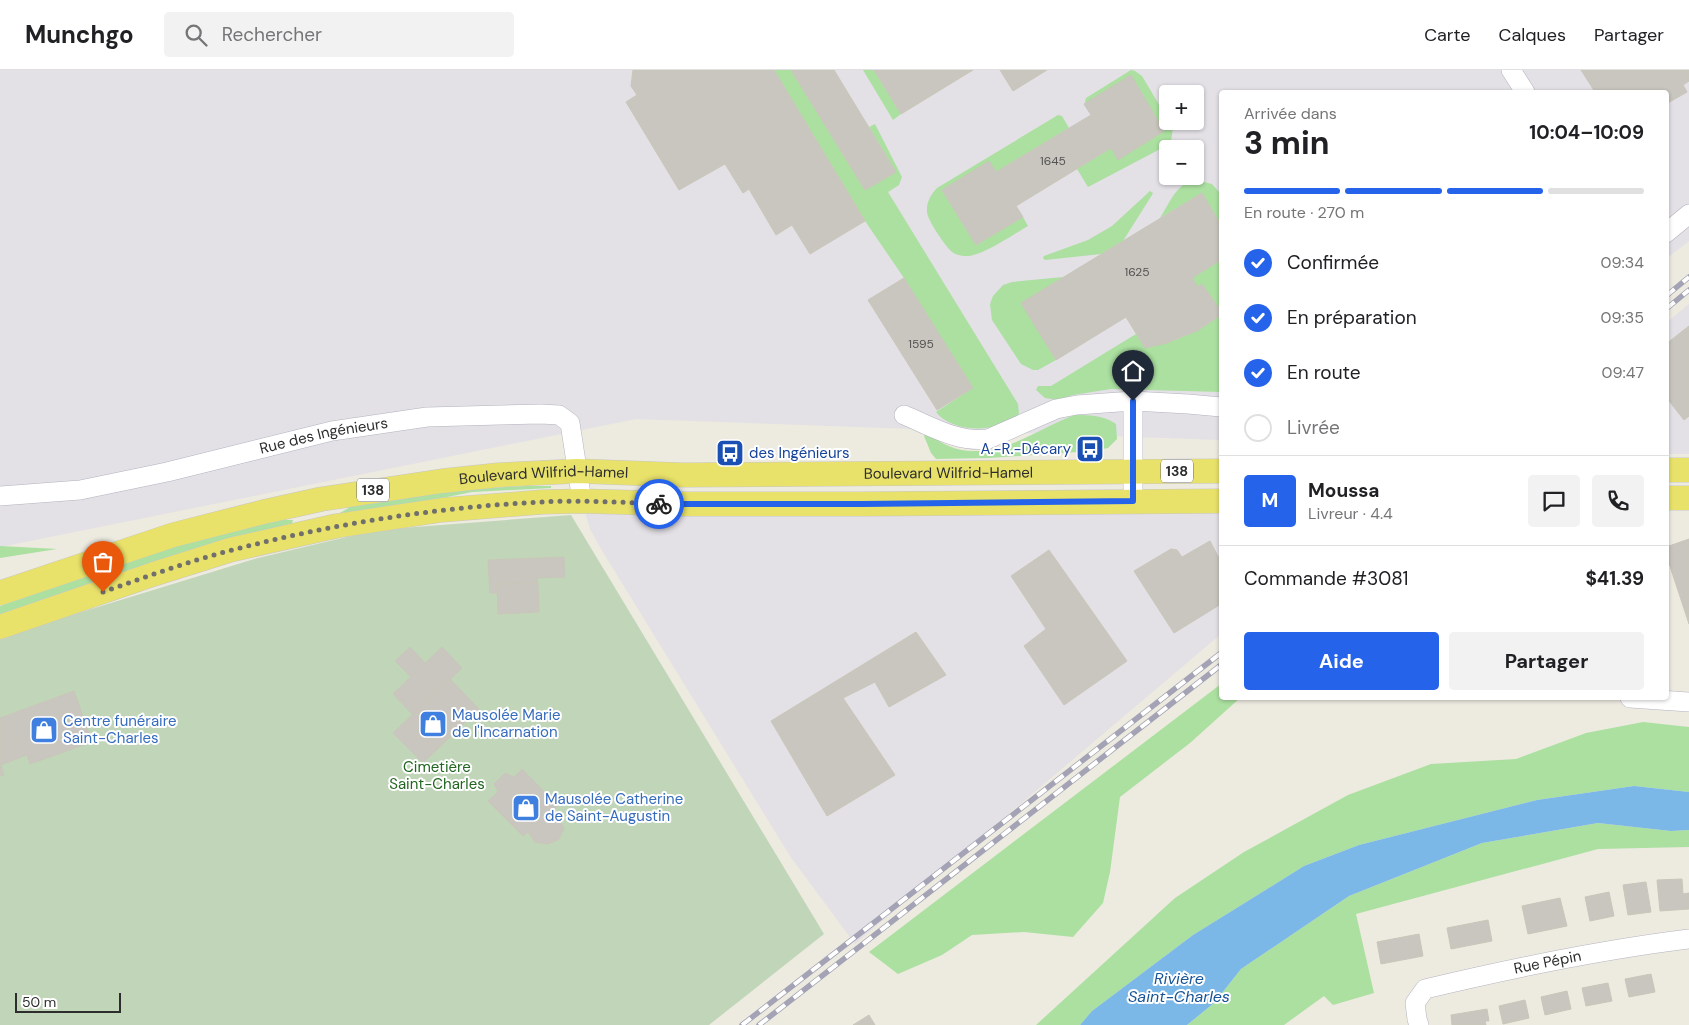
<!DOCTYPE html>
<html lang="fr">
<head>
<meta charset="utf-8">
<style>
	:root { --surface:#fff; --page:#f2f2f2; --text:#202124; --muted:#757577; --line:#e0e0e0; --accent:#2563eb }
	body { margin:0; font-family:"DM Sans",sans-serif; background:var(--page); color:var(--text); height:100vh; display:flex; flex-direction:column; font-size:19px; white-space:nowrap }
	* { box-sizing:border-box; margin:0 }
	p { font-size:16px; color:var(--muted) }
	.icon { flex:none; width:28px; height:28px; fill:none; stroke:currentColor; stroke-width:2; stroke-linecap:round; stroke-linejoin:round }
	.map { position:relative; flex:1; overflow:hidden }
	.side { position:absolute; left:1219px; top:20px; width:450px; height:610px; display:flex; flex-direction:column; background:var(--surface); border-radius:5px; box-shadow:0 1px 4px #0004 }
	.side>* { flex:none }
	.buttons { position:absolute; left:1159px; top:15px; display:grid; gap:10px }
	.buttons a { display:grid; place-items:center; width:45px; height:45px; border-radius:5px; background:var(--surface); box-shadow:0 1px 4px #0004; font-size:25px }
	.scale { position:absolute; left:15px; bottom:12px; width:106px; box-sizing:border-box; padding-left:5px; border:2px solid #2d2d2d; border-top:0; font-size:14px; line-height:18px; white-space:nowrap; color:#2d2d2d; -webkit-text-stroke:4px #fff; paint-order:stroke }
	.pin { position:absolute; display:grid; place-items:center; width:42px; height:42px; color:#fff; margin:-51px -21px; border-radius:50% 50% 50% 0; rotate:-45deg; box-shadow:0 0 5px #0007 }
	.pin .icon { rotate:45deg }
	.courier { position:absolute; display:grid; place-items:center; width:50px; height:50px; margin:-25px; border:4px solid #2563eb; border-radius:50%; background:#fff; color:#222; box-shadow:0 1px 6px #0007 }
	.headline em { font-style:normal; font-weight:700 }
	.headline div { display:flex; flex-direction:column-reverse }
	.headline { display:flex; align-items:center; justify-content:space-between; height:85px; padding:0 25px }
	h1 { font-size:32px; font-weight:700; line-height:38px }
	.bar { display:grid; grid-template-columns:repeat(4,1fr); gap:8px 5px; align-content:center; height:60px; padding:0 25px }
	.bar i { height:6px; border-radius:4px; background:var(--line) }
	.bar .current { background:var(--accent) }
	.bar p { grid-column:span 4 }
	.line { display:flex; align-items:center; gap:12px; padding:0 25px; border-top:1px solid var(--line) }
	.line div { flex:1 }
	.round { display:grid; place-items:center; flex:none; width:52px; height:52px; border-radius:5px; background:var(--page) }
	ol { padding:0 25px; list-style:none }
	li { display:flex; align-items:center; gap:15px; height:55px }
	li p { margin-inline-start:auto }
	li .icon { padding:5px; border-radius:50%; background:var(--accent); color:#fff; stroke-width:4 }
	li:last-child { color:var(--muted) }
	li i { width:28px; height:28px; border:2px solid var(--line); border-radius:50% }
	.button { display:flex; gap:10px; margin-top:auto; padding:10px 25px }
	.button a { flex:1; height:58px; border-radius:5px; background:var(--accent); color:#fff; font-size:20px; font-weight:700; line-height:58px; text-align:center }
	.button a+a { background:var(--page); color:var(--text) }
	header { display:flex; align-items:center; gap:30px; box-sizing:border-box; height:70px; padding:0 25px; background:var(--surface); border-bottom:1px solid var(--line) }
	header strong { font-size:24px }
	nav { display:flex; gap:28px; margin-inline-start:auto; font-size:18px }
	.search { width:350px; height:45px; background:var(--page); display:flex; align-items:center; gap:12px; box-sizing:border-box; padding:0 18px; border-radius:5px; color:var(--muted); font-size:19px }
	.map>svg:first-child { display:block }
</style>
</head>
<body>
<header>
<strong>Munchgo</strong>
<div class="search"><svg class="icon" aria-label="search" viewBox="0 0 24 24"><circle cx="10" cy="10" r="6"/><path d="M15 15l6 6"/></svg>Rechercher</div>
<nav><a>Carte</a><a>Calques</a><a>Partager</a></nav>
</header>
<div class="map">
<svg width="1689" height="955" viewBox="0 0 1689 955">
	<rect width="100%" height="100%" fill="#edeae0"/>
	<!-- industrial -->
	<path fill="#e3e0e6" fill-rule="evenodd" d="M0,0H1689V171L1666,189V22H1221V370L636,349L0,477ZM1168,24H1195V51H1168ZM1168,79H1195V106H1168Z
		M1689,234V384H1666V253Z
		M582,431H1221V564L855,874L790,786L601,479L590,459Z"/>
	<!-- green -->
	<path fill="#abe0a0" d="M774,0H791L865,120L896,102L869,57L875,54L902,107L899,115L888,122L1018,334L1019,344C1000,363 953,364 936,342L973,318L904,208L865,151Z
		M863,0H874L901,44L893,50Z
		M1131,0L1135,1L1142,6L1173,58L1171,71L1166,76L1088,117L1077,99L1111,78L1118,89L1164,61L1131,6L1086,33L1085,32L1086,28Z
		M1058,45L1062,46L1069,58L996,102L989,92L942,120L976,175L1023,147L1028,156C1014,164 981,187 966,186C960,186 953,184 949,179C943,172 928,151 927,142C926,133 931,124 937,118Z
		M1199,109L1200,111L1212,114L1221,124V155L1202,123L1160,148C1171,131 1177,111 1199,109Z
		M1150,121L1153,123L1152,125L1123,171L1101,184L1045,190L1043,188L1044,186L1088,170L1112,156Z
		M1221,190V241L1202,215L1198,217L1192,208Z
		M1063,207L1022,234L1056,290L1038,300H1033L1021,294L992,250L990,234L993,226L1003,215L1012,212Z
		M1221,245V322L1111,319L1073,325L1058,330L1045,328L1036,320L1038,316H1051L1136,264L1145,278C1173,273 1198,262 1221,245Z
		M1075,345C1090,345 1103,345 1116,354L1117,369L1108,378L1092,381L989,388L936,389L931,383L924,366L926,364C932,364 934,368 939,371C948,377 961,381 972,381C1009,383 1041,357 1075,345Z
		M524,416H551V418L472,422L377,441L339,446L340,443L350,437L364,433L455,420Z
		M279,450H293L291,457L0,547V536L172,477Z
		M0,476L57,479L0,488Z
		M1221,614V628H1240L1190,673L1120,727L1110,802L1103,833L1073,867L1024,862L972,865L942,885L898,904L869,882Z
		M1643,652L1689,657V722L1634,716L1537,730L1359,775L1304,796L1193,865L1092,941L1080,955H1036L1175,828L1244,782L1348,725L1431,694L1516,689L1586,663Z
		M1598,753L1671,761L1689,760V777L1598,779L1356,844L1374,923L1333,935L1324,926L1284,955H1187L1214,933L1241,899L1349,826L1482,773Z"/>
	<!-- cemetery -->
	<path fill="#c1d6b8" d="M571,445L824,864L709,955H0V567L258,488L376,460Z"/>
	<!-- water -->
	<path fill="#7bb7e7" d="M1634,716L1689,722V760L1671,761L1598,753L1482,773L1349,826L1241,899L1214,933L1187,955H1080L1092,941L1193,865L1304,796L1359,775L1537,730Z"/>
	<!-- building -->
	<path fill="#c9c6bf" stroke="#c9c6b9" d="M633,0H774L865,151L810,184L792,155L776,165L749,119L743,123L725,94L679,120L626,32L637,25L631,16Z
		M791,0H834L896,102L865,120Z
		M874,0H973L901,44Z
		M1000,0H1047L1013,21Z
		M1581,0H1689V11L1683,15L1687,22L1666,34V22H1595Z
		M1131,5L1164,61L1118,90L1111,78L1016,136L1023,147L976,175L942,120L989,91L996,102L1091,45L1084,34Z
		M1202,123L1221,155V190L1192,208L1198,217L1202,214L1221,241V245L1197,261L1181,267L1167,273L1145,278L1126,247L1056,290L1021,233Z
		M904,208L973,318L937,340L868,230Z
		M1689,256V346L1684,350L1666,327V274Z
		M1689,469V554L1666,484V477Z
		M1210,471L1221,492V534L1174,563L1134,501L1171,479L1177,480L1182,487Z
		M1049,480L1127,591L1064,635L1024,576L1046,559L1011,506Z
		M564,487L565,507L537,508L538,513L497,514V523H490L488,490Z
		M538,513L539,542L498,544L497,514Z
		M916,562L946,605L889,637L875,612L843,628L895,705L827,746L771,651Z
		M410,577L425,593L411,607L395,591Z
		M442,577L462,598L413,645L393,624Z
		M450,609L479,639L423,693L393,663Z
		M74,621L92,672L30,694L27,685L1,695L4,705L0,706V648Z
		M522,699L557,735L554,741L560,750L564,759L558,770L547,774L535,772L528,762L523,766L488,731L498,722L494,714L505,703L514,707Z
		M1682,809L1683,824L1689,823V839L1660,841L1657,810Z
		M1646,812L1651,842L1628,845L1623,815Z
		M1609,822L1614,846L1590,851L1585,827Z
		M1560,828L1567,856L1528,864L1522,836Z
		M1488,850L1492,871L1451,879L1447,858Z
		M1419,864L1423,886L1381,894L1377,872Z
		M1651,904L1655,922L1629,927L1625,909Z
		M1608,913L1612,931L1586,936L1582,918Z
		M1567,921L1571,939L1545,945L1541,927Z
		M1525,930L1529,948L1503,954L1499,936Z
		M1487,939L1489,951H1485L1486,955H1452L1451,945Z
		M869,945L875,955H853Z"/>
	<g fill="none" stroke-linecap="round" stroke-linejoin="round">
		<defs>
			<g id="minor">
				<path d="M1511,0L1525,22"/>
				<path d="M1666,163L1689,144"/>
				<path d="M1133,331V431"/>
				<path d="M904,345C931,356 958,373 988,369L1056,339L1077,335L1133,331L1188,334L1221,337"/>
				<path id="s1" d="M0,426L80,420L167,402L332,361L427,347L541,344L559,345L570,353L582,431"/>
				<path d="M1630,628L1689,632"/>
				<path id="s2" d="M1419,955L1417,949L1415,933L1425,919C1513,898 1600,880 1689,869"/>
			</g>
			<g id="major">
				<path d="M1666,400H1689"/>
				<path d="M1666,428H1689"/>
				<path id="s3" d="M0,523L173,465L263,442L322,429L442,411L499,405L577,401L683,405L1221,401"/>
				<path d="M0,557L154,504L230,480L336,456L442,440L542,432L582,431L683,434H862L1221,431"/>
			</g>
		</defs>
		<!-- minor casing -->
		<use href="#minor" stroke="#b3b3bf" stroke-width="20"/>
		<!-- major casing -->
		<use href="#major" stroke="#c8c8c8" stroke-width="25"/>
		<!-- minor -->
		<use href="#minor" stroke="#fff" stroke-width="19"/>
		<!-- major -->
		<use href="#major" stroke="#e8e16a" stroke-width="24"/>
		<defs>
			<path id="rail" d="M1666,226L1689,207
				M1666,239L1689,220
				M742,955L1221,583
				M759,955L1221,595"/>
		</defs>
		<!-- rail casing -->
		<use href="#rail" stroke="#a3a3b5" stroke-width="5.5"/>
		<!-- rail -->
		<use href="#rail" stroke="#fff" stroke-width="4" stroke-dasharray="11" stroke-linecap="butt"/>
	</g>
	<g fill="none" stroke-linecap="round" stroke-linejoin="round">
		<!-- done -->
		<path stroke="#706f6c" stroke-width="5" stroke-dasharray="0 9" d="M103,522C146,507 189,491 232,480C333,454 437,437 542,432C580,430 620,432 659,434"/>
		<!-- route -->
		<path stroke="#2563eb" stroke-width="6" d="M659,434H862L1133,431V331"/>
	</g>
	<!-- icons -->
	<defs>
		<symbol id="bus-square" viewBox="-11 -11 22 22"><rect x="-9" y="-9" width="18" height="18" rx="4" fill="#1a4fb4" stroke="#fff"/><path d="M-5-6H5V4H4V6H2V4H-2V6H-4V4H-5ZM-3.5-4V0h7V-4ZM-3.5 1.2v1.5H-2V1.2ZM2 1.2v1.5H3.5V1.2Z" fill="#fff"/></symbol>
		<symbol id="shop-square" viewBox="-11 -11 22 22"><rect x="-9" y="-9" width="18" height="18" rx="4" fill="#3f7fe0" stroke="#fff"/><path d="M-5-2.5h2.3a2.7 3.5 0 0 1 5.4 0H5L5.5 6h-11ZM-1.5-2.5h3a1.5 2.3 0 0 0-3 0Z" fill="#fff"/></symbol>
	</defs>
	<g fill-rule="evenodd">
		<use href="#bus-square" x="1074" y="363" width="32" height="32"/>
		<use href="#bus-square" x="714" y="367" width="32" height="32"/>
		<use href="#shop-square" x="417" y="638" width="32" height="32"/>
		<use href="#shop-square" x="28" y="644" width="32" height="32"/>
		<use href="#shop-square" x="510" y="722" width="32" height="32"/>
	</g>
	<g text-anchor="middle" stroke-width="4" stroke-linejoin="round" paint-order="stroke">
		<!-- number labels -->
		<g font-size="12" fill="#545352">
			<text x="1053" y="95">1645</text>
			<text x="1137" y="206">1625</text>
			<text x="921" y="278">1595</text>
		</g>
		<!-- shield labels -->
		<g fill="#fff" stroke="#6c6c6c" stroke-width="1">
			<rect x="1161" y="389.5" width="32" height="23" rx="4"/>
			<rect x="357" y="408.5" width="32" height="23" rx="4"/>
		</g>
		<g font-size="14" font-weight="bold" fill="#2d2d2d">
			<text x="1177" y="406">138</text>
			<text x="373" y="425">138</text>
		</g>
		<!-- street labels -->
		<g font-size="15" fill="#2d2d2d" stroke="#fff">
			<text dy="5" stroke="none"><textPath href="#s1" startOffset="330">Rue des Ingénieurs</textPath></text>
			<text dy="5" stroke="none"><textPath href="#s3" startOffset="964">Boulevard Wilfrid-Hamel</textPath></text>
			<text dy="5" stroke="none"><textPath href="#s3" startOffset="559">Boulevard Wilfrid-Hamel</textPath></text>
			<text dy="5" stroke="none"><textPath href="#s2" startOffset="165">Rue Pépin</textPath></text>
		</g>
		<!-- transit labels -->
		<g font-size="15" fill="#164399" stroke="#fff" text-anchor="end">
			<text x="1071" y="384">A.-R.-Décary</text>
			<text x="749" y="388" text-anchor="start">des Ingénieurs</text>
		</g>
		<!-- shop labels -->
		<g font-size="15" fill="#366cbe" stroke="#fff" text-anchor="start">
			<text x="452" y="650">Mausolée Marie<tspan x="452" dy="17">de l'Incarnation</tspan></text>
			<text x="63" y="656">Centre funéraire<tspan x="63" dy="17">Saint-Charles</tspan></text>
			<text x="545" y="734">Mausolée Catherine<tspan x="545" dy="17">de Saint-Augustin</tspan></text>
		</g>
		<!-- park labels -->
		<g font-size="15" fill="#226620" stroke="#fff">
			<text x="437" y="702">Cimetière<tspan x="437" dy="17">Saint-Charles</tspan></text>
		</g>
		<!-- water labels -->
		<g font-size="16" font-style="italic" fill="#175497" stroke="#fff">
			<text x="1179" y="914">Rivière<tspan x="1179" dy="18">Saint-Charles</tspan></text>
		</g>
	</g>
</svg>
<div class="buttons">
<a>+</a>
<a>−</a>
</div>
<div class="scale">50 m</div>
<div class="pin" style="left:103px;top:522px;background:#ea580c"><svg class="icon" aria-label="bag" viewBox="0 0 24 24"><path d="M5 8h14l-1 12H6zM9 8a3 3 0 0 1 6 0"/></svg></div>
<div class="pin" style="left:1133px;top:331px;background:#1f2937"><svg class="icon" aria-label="home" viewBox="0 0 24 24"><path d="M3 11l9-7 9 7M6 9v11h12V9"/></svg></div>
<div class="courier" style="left:659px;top:434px"><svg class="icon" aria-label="bike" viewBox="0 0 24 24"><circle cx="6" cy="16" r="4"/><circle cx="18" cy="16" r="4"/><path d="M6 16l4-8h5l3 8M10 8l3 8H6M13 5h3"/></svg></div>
<section class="side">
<div class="headline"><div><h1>3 min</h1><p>Arrivée dans</p></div><em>10:04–10:09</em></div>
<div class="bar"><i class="current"></i><i class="current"></i><i class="current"></i><i></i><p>En route · 270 m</p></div>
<ol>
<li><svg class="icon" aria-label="check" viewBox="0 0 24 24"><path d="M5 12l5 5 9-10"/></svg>Confirmée<p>09:34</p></li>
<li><svg class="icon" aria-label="check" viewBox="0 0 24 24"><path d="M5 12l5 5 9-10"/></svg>En préparation<p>09:35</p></li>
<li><svg class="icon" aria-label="check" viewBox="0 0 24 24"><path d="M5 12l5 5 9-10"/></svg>En route<p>09:47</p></li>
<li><i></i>Livrée</li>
</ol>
<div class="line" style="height:90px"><b class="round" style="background:var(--accent);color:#fff">M</b><div><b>Moussa</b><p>Livreur · 4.4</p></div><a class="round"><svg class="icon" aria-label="chat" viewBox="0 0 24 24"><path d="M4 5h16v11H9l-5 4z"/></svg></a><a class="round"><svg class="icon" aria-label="phone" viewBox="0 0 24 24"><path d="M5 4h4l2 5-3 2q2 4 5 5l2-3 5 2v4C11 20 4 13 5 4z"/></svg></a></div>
<div class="line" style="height:65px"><div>Commande #3081</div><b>$41.39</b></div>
<div class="button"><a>Aide</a><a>Partager</a></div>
</section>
</div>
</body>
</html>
